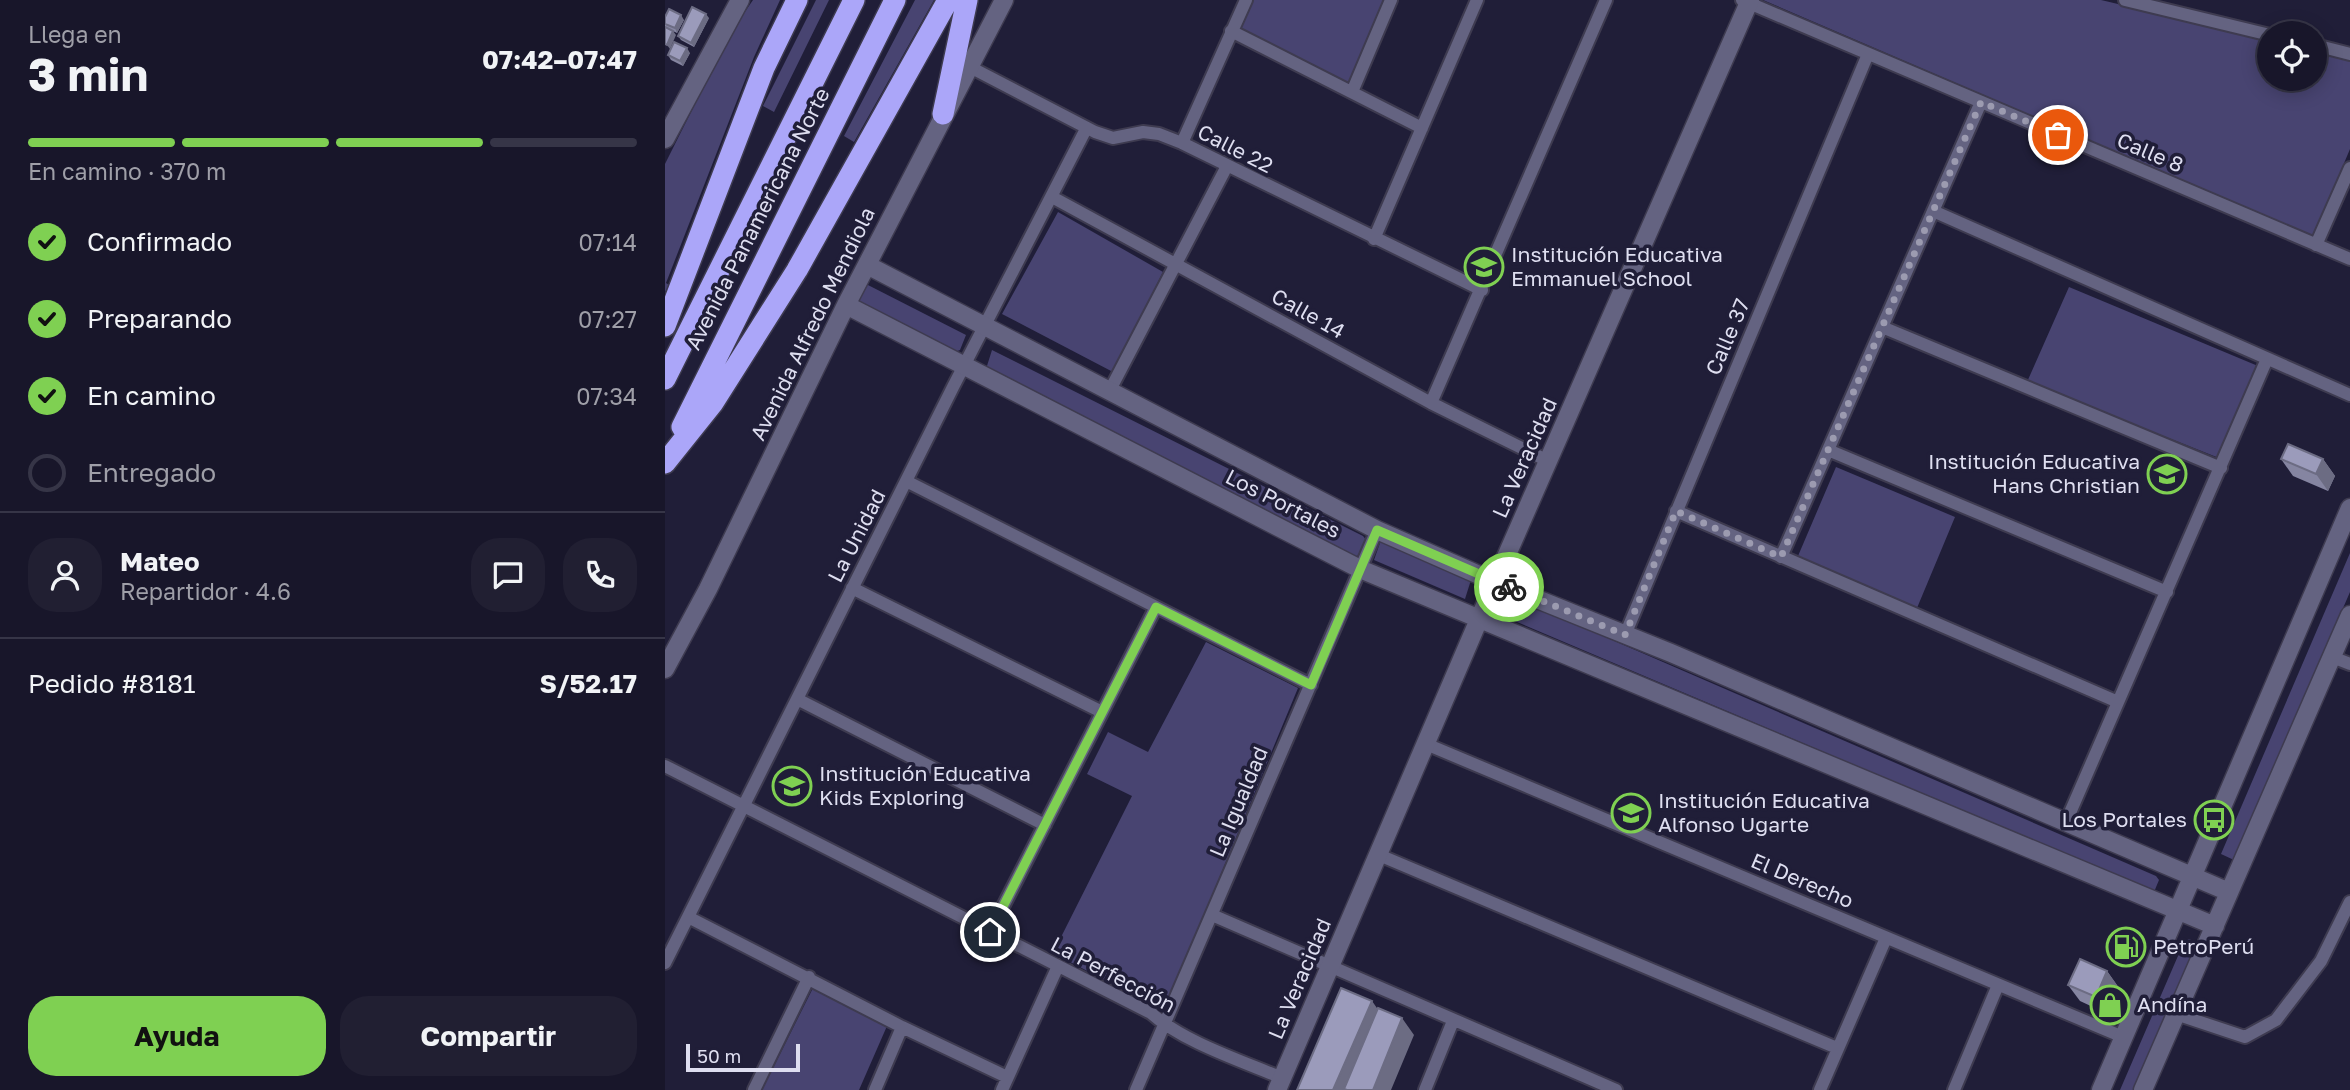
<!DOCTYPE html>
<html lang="es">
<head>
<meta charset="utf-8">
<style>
	:root { --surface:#18162a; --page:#211f32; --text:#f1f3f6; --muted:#9f9fa8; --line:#363547; --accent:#7fd052 }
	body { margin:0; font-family:"Golos Text",sans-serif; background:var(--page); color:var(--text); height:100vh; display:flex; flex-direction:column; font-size:26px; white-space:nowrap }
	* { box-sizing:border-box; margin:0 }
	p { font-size:23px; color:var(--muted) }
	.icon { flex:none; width:38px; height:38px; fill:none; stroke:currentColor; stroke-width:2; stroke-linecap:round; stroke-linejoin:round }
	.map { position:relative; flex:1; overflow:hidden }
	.details { display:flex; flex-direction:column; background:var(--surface); width:665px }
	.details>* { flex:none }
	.fabs { position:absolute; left:1592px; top:21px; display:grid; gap:14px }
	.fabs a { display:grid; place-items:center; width:70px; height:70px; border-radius:50%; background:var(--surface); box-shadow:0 4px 18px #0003,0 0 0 2px var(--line); font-size:35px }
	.scale { position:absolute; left:21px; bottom:18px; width:114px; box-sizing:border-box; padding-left:7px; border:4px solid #dedef0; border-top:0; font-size:19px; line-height:24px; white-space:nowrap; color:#dedef0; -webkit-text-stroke:5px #201e38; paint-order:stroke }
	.pin { position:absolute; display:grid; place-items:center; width:60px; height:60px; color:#fff; margin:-30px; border:4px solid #fff; border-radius:50%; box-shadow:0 2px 7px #0007 }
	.courier { position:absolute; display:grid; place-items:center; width:70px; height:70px; margin:-35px; border:5px solid #7fd052; border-radius:50%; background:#fff; color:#222; box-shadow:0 2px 9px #0007 }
	.summary em { font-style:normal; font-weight:700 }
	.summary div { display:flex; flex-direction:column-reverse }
	.summary { display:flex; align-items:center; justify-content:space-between; height:119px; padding:0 28px }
	h1 { font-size:46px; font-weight:700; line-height:52px }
	.bar { display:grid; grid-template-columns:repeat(4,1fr); gap:10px 7px; align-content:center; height:84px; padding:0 28px }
	.bar i { height:9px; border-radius:5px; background:var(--line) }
	.bar .selected { background:var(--accent) }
	.bar p { grid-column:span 4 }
	.line { display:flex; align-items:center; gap:18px; padding:0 28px; border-top:2px solid var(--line) }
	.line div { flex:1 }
	.round { display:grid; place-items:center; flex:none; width:74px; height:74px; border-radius:28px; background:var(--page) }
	ol { padding:0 28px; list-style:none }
	li { display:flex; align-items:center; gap:21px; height:77px }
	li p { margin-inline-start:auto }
	li .icon { padding:7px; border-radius:50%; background:var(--accent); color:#111; stroke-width:4 }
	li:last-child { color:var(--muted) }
	li i { width:38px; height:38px; border:4px solid var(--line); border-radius:50% }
	.cta { display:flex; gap:14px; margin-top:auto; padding:14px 28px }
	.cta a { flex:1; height:80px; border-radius:28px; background:var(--accent); color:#111; font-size:28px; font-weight:700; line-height:80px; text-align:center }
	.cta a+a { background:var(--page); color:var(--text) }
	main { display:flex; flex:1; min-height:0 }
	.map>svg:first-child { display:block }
</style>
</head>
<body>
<main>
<section class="details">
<div class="summary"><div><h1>3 min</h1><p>Llega en</p></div><em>07:42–07:47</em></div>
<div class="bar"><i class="selected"></i><i class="selected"></i><i class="selected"></i><i></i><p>En camino · 370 m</p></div>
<ol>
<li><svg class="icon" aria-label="check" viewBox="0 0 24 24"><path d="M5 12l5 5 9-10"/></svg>Confirmado<p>07:14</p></li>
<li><svg class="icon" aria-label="check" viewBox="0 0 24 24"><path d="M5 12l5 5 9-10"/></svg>Preparando<p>07:27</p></li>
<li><svg class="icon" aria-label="check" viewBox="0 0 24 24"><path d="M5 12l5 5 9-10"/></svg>En camino<p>07:34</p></li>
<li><i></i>Entregado</li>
</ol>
<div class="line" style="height:126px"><a class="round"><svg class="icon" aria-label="person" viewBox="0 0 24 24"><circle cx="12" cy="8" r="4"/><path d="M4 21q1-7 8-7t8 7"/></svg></a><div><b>Mateo</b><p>Repartidor · 4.6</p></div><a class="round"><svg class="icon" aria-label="chat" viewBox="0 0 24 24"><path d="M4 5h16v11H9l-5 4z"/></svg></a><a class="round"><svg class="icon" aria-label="phone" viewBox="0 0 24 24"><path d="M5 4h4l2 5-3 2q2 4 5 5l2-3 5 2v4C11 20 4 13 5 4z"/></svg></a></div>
<div class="line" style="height:91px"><div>Pedido #8181</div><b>S/52.17</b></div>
<div class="cta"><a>Ayuda</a><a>Compartir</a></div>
</section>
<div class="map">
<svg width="1685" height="1090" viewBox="0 0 1685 1090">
	<rect width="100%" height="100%" fill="#201e38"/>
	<!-- green -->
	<path fill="#484471" d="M88,0H115L89,57L1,283L4,285L0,292V164L66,32Z
		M151,0H164L109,112L98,106Z
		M250,0H269L189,142L179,136Z
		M586,0H723L685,87L572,29Z
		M1098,0H1436L1605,40V79H1650V51L1685,59V149L1648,237Z
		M393,212L498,272L448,372L337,314Z
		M201,284L301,335L295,350L290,352L192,302Z
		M1404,287L1593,366L1554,458L1362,382Z
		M327,350L698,536L702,541L697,555L691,556L321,369Z
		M1171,467L1290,517L1252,608L1133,556Z
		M716,540L806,580L800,599L709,560Z
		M1685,553V592L1569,860L1556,854Z
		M846,596L1491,876L1494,880L1489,892L845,619L838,614Z
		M541,642L633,688L499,1011L388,953L467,796L422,774L443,732L483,752Z
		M1524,939L1531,942L1533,949L1473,1090H1455L1519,942Z
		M148,988L222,1026L194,1090H97Z"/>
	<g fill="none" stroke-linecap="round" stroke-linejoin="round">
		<defs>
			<path id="street" d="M1077,0L1685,259
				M1460,0L1605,35
				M566,31L757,128
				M1650,45L1685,54
				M303,66L430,132L448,138L478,132L494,134L517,143L817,290
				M687,92L726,0
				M517,143L581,0
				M387,197L766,403L883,461
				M1268,211L1685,395
				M709,239L812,0
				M1651,245L1685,168
				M1217,327L1556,468
				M444,392L562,166
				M766,403L941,0
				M1163,450L1502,592
				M241,481L646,685
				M1011,511L1453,702
				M1116,557L1316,102
				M187,588L437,712
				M960,635L1203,54
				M1667,657L1685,664
				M132,699L380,825
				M761,744L1458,1037
				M0,766L486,1013C518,1042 577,1061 617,1078
				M1401,822L1602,359
				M714,855L1172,1048
				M547,915L951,1090
				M23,917L237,1027L342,1077
				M325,932L491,607
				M0,963L288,387L421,129
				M1511,1014L1580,1037L1611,1020L1656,961L1685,902
				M89,1090L144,977
				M210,1090L237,1027
				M337,1090L393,966
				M471,1090L712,530
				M760,1090L788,1021
				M1155,1090L1221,938
				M1289,1090L1333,985"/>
			<path id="secondary" d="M0,139L75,0
				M202,265L712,530L830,582L1006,653L1564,892
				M181,305L695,569L1550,926
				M0,669L43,589L181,305L339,0
				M612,1090L830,582L1085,0
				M1436,1090L1685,508
				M1478,1090L1685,615"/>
			<path id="highway" d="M278,114L302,0
				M0,326L99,68L132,0
				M0,379L189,0
				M17,427L230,0
				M0,463L48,403L132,270L283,0"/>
		</defs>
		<!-- street casing -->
		<use href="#street" stroke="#3e3b50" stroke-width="16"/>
		<!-- secondary casing -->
		<use href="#secondary" stroke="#3e3b50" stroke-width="21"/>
		<!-- highway casing -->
		<use href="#highway" stroke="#3e3b50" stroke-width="24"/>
		<!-- street -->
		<use href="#street" stroke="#646381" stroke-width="12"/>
		<!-- secondary -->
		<use href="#secondary" stroke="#646381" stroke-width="18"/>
		<!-- highway -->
		<use href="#highway" stroke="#aba6f9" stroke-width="21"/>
	</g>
	<!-- wall -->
	<path fill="#8585a1" d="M0,17L19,20L12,33L0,27Z
		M44,18L29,47L16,40L13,36Z
		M25,53L18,66L6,60L3,55Z
		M1616,459H1658L1670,476L1663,491L1628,476Z
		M1471,941L1464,959L1450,953L1447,949Z
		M1442,971L1454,988L1443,1014L1415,1001L1403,985Z"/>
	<!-- shaded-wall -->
	<path fill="#6c6c83" d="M41,14L44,18L29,47L26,43Z
		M16,15L19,20L12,33L10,28Z
		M8,31L11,35L5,49L2,45Z
		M22,48L25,53L18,66L15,61Z
		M1658,459L1670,476L1663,491L1651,474Z
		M1468,937L1471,941L1464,959L1461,955Z
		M1442,971L1454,988L1443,1014L1431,997Z
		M707,1001L719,1018L679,1089L680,1090H668Z
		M737,1018L749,1035L726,1090H708Z"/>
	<!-- building -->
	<path fill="#9b9bbb" stroke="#6c6c83" stroke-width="2" d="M27,7L41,14L26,43L13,36Z
		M4,9L16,15L10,28L0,24V17Z
		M0,27L8,31L2,45L0,44Z
		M9,42L22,48L15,61L3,55Z
		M1623,444L1658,459L1651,474L1616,459Z
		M1454,931L1468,937L1461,955L1447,949Z
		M1415,959L1442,971L1431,997L1403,985Z
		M676,988L707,1001L668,1090H632Z
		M713,1008L737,1018L708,1090H682L679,1089Z"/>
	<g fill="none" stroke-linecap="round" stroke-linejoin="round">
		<!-- done -->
		<path stroke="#9c9bb0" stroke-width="7" stroke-dasharray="0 12.6" d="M844,587L960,635L1011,511L1116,557L1316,102L1393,135"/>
		<!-- route -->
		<path stroke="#7fd052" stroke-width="9" d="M325,932L491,607L646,685L712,530L844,587"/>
	</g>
	<!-- icons -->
	<defs>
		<symbol id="school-ring" viewBox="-11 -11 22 22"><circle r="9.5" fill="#201e38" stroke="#7fd052" stroke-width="1.5"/><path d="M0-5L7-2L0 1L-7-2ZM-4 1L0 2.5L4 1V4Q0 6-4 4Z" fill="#7fd052"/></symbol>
		<symbol id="bus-ring" viewBox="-11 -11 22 22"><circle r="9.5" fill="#201e38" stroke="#7fd052" stroke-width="1.5"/><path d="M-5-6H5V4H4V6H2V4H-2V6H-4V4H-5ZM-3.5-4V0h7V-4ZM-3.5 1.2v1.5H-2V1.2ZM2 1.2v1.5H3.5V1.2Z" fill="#7fd052"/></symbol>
		<symbol id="fuel-ring" viewBox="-11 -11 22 22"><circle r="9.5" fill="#201e38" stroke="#7fd052" stroke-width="1.5"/><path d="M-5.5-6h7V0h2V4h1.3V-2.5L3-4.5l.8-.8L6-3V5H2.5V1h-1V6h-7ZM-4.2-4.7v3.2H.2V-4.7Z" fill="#7fd052"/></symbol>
		<symbol id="shop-ring" viewBox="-11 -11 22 22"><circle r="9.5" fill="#201e38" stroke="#7fd052" stroke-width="1.5"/><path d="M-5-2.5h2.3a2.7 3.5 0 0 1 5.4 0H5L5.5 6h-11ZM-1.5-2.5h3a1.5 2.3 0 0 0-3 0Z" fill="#7fd052"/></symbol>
	</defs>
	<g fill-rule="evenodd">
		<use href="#school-ring" x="797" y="245" width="44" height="44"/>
		<use href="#school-ring" x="1480" y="452" width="44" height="44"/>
		<use href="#school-ring" x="105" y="764" width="44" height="44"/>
		<use href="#school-ring" x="944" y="791" width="44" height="44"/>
		<use href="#bus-ring" x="1527" y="798" width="44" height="44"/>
		<use href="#fuel-ring" x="1439" y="925" width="44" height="44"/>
		<use href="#shop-ring" x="1423" y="983" width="44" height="44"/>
	</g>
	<g text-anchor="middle" stroke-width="7" stroke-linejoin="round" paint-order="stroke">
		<!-- street labels -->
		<g font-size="21" fill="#dedef0" stroke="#201e38">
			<text transform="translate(570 149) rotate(27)" y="7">Calle 22</text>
			<text transform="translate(1485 153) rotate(23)" y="7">Calle 8</text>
			<text transform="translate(93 219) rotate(-63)" y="7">Avenida Panamericana Norte</text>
			<text transform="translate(643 314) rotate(29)" y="7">Calle 14</text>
			<text transform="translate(148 324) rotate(-64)" y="7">Avenida Alfredo Mendiola</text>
			<text transform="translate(1063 337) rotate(-67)" y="7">Calle 37</text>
			<text transform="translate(860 458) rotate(-66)" y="7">La Veracidad</text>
			<text transform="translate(618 504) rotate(27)" y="7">Los Portales</text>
			<text transform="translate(192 536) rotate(-63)" y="7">La Unidad</text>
			<text transform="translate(574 802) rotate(-67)" y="7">La Igualdad</text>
			<text transform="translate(1137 881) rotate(23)" y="7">El Derecho</text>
			<text transform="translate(448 975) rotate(28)" y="7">La Perfección</text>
			<text transform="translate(635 979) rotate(-67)" y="7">La Veracidad</text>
		</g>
		<!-- poi labels -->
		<g font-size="21" fill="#dedef0" stroke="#201e38" text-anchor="start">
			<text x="846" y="262">Institución Educativa<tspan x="846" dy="24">Emmanuel School</tspan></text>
			<text x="1475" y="469" text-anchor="end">Institución Educativa<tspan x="1475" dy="24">Hans Christian</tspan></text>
			<text x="154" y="781">Institución Educativa<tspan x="154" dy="24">Kids Exploring</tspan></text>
			<text x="993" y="808">Institución Educativa<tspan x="993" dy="24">Alfonso Ugarte</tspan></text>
			<text x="1522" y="827" text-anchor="end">Los Portales</text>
			<text x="1488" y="954">PetroPerú</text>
			<text x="1472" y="1012">Andína</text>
		</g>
	</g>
</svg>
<div class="fabs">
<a><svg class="icon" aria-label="locate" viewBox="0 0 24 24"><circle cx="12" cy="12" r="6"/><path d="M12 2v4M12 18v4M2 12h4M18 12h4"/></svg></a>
</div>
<div class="scale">50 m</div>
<div class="pin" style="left:1393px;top:135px;background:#ea580c"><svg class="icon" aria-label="bag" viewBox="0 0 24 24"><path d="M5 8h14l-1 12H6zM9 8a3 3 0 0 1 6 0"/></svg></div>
<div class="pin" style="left:325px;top:932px;background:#1f2937"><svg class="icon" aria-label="home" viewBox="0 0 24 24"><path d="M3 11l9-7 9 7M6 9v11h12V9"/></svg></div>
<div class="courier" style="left:844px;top:587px"><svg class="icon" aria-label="bike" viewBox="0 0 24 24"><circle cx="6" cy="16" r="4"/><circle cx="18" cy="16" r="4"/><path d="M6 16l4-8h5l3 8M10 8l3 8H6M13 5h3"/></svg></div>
</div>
</main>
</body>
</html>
